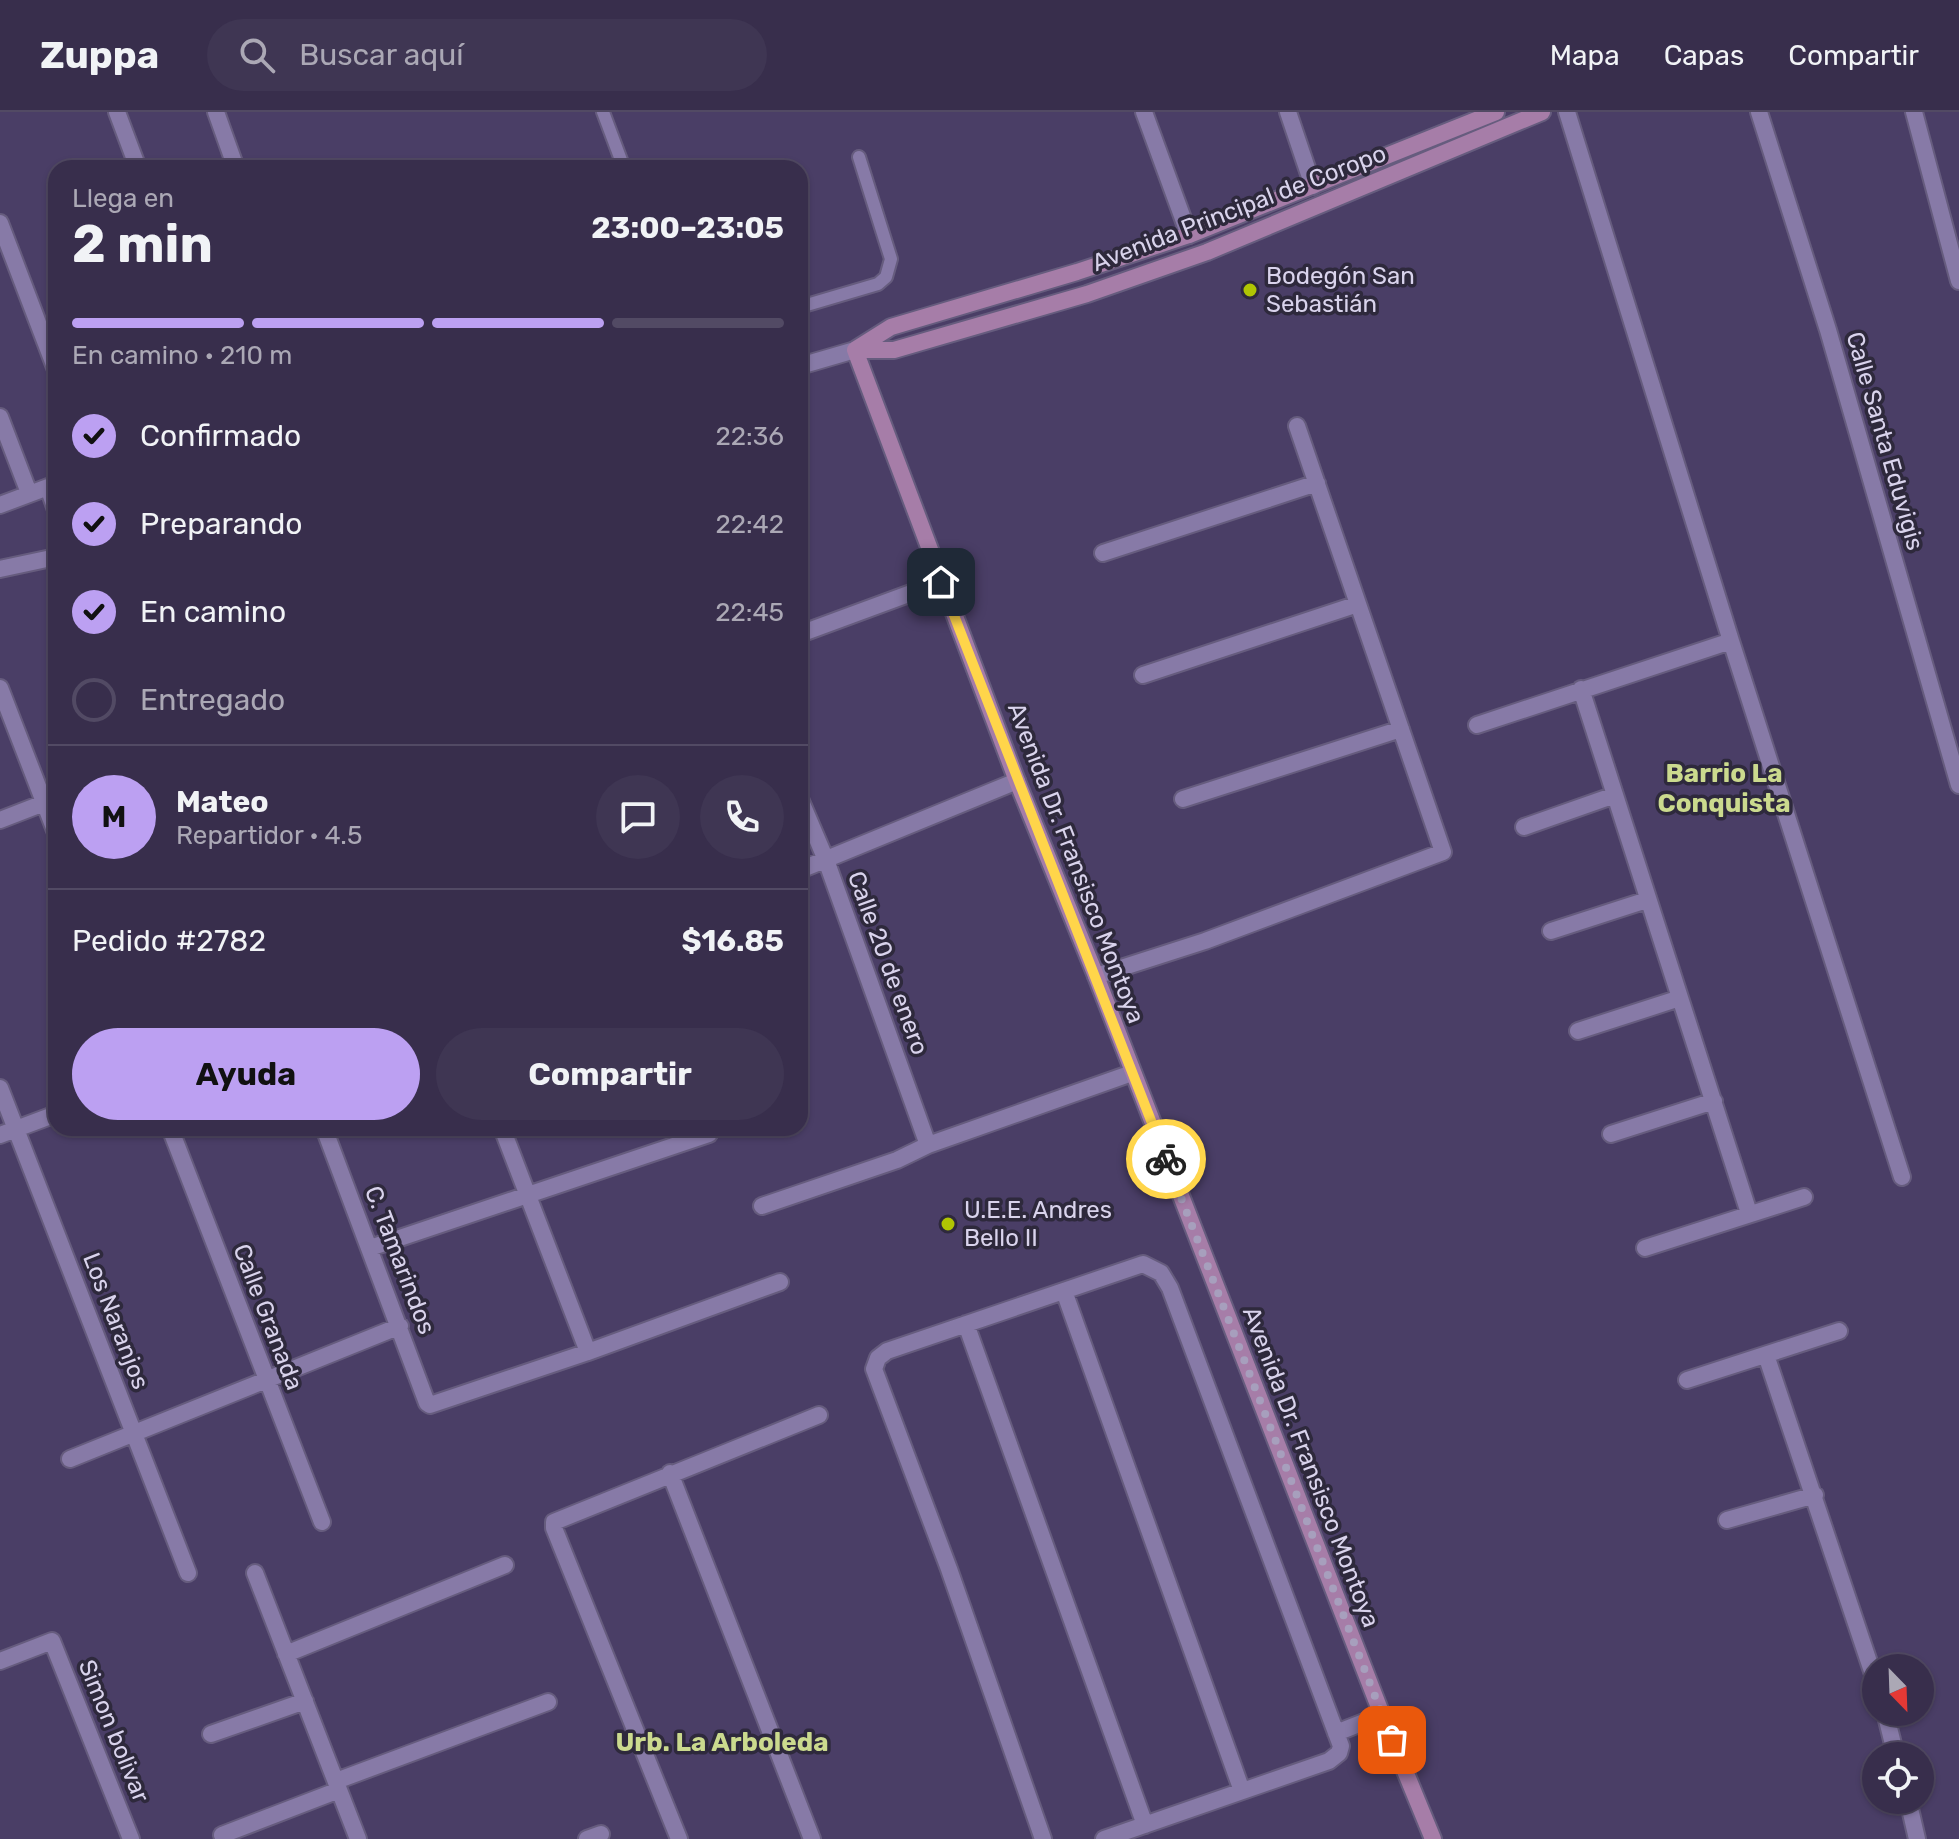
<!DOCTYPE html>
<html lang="es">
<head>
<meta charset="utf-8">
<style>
	:root { --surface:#382e4c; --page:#3f3653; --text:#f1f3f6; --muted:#aba8b5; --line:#524a64; --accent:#bca0f2 }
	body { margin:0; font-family:Rubik,sans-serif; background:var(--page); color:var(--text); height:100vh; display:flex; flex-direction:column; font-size:30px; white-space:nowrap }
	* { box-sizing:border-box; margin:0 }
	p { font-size:26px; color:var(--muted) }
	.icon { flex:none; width:44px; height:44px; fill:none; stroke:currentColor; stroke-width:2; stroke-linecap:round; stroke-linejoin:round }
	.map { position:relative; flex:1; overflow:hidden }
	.panel { position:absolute; left:48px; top:48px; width:760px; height:976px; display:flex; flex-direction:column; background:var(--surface); border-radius:24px; box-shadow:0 2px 6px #0004,0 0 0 2px var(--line) }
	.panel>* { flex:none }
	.needle { width:52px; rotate:157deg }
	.controls { position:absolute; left:1862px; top:1542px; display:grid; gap:16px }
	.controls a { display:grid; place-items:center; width:72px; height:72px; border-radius:50%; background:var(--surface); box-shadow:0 2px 6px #0004,0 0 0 2px var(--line); font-size:40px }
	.pin { position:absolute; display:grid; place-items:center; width:68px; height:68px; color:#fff; margin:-34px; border-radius:16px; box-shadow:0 4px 12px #0006 }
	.courier { position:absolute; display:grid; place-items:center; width:80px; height:80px; margin:-40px; border:6px solid #ffd54a; border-radius:50%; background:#fff; color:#222; box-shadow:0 2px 10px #0007 }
	.overview em { font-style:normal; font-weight:700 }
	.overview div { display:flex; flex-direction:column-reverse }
	.overview { display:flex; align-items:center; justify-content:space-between; height:136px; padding:0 24px }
	h1 { font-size:52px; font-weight:700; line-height:60px }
	.bar { display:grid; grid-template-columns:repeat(4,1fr); gap:12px 8px; align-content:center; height:96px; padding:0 24px }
	.bar i { height:10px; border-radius:6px; background:var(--line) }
	.bar .active { background:var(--accent) }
	.bar p { grid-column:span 4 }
	.line { display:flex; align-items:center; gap:20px; padding:0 24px; border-top:2px solid var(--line) }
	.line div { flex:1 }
	.round { display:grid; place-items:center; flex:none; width:84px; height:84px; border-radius:42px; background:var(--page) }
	ol { padding:0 24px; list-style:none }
	li { display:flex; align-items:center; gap:24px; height:88px }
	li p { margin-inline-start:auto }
	li .icon { padding:8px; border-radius:50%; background:var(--accent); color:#111; stroke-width:4 }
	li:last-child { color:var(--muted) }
	li i { width:44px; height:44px; border:4px solid var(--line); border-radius:50% }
	.cta { display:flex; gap:16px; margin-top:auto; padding:16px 24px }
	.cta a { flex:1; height:92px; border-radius:48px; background:var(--accent); color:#111; font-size:32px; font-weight:700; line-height:92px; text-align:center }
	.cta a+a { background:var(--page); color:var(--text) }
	header { display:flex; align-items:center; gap:48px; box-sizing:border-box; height:112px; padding:0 40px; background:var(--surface); border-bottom:2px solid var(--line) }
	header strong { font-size:38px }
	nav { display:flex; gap:44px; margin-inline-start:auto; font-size:28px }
	.search { width:560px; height:72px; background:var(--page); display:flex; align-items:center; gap:20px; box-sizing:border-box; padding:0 28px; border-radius:44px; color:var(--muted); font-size:30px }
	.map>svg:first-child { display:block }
</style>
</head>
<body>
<header>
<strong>Zuppa</strong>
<div class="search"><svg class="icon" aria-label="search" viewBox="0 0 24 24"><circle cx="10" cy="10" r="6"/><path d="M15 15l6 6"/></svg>Buscar aquí</div>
<nav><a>Mapa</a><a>Capas</a><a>Compartir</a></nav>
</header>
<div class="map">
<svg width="1959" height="1727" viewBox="0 0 1959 1727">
	<rect width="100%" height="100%" fill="#4a3e66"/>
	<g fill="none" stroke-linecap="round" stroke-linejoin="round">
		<defs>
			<path id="service" d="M603,0L624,56
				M800,195L878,172L886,165L891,147L859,45"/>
			<path id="minor" d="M117,0L138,56
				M216,0L236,56
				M1144,0L1189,123
				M1288,0L1313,74
				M1567,0L1731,529L1902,1065
				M1759,0L1828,218L1959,673
				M1914,0L1959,169
				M0,111L56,258
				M0,305L29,381
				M48,375L56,398
				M0,393L56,372
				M1103,441L1317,371
				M800,522L941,470
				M1143,563L1358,492
				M0,576L56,721
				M1581,577L1749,1101
				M1477,613L1731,529
				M800,687L826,748L928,1033
				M1183,687L1401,617
				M0,708L44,691
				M1524,715L1615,683
				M800,758L1017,669
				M1551,819L1647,788
				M1096,864L1205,829L1443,740L1297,314
				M1578,919L1680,886
				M0,976L188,1461
				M170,1016L322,1410
				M324,1016L427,1291L430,1293L588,1240L780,1170
				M502,1016L588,1240
				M1611,1022L1714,989
				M0,1023L56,1002
				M762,1094L897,1048L928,1033L1132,961
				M370,1136L709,1022
				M1645,1136L1804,1085
				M1064,1179L1242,1679
				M966,1212L1145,1713
				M1766,1243L1876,1571
				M1687,1268L1839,1219
				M70,1347L400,1214
				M670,1361L812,1727
				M1727,1408L1815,1383
				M255,1461L358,1727
				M286,1542L505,1453
				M0,1549L52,1529L131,1727
				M1885,1600L1896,1644
				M1336,1621L1382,1603
				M211,1622L305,1589
				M336,1669L548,1590
				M1908,1688L1917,1727
				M222,1723L339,1678
				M587,1727L601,1722
				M679,1727L554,1416V1410L819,1303
				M1043,1727L949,1457L874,1257L878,1246L887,1239L1143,1152L1161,1161L1170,1176L1341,1634L1339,1641L1329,1649L1104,1727"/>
			<path id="tertiary" d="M800,254L855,238
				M0,457L56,445"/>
			<path id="secondary" d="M856,237L891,215L1077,160L1189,123L1496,0
				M855,238L1017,669L1096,864L1382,1603L1433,1727
				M855,238H894L1087,182L1207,140L1542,0"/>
		</defs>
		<!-- service casing -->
		<use href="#service" stroke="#665c7e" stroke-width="16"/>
		<!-- minor casing -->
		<use href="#minor" stroke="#665c7e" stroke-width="20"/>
		<!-- tertiary casing -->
		<use href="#tertiary" stroke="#665c7e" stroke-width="20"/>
		<!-- secondary casing -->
		<use href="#secondary" stroke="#665c7e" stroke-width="20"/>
		<!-- service -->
		<use href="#service" stroke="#877aa7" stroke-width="12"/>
		<!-- minor -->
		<use href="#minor" stroke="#877aa7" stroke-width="16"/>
		<!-- tertiary -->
		<use href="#tertiary" stroke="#877aa7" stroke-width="16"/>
		<!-- secondary -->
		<use href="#secondary" stroke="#a67da8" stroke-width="16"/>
	</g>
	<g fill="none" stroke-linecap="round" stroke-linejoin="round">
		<!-- done -->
		<path stroke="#a79fbd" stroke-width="8" stroke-dasharray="0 14.4" d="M1166,1047L1392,1628"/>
		<!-- route -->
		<path stroke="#ffd54a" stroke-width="10" d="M941,470L1166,1047"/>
	</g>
	<!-- markers -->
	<g fill="#b0c503" stroke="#2e293c" stroke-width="3">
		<circle cx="1250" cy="178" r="8"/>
		<circle cx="948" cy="1112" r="8"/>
	</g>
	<g text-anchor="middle" stroke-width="7" stroke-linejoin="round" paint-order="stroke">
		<!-- street labels -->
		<g font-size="24" fill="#d9d3ec" stroke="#2e293c">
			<text transform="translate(1239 96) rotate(-21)" y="8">Avenida Principal de Coropo</text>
			<text transform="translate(1885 329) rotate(74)" y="8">Calle Santa Eduvigis</text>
			<text transform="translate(1076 751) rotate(69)" y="8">Avenida Dr. Fransisco Montoya</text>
			<text transform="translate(888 851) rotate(70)" y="8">Calle 20 de enero</text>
			<text transform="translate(400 1148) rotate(69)" y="8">C. Tamarindos</text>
			<text transform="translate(268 1205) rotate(69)" y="8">Calle Granada</text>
			<text transform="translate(116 1209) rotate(69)" y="8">Los Naranjos</text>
			<text transform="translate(1311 1355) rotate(69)" y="8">Avenida Dr. Fransisco Montoya</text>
			<text transform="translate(114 1619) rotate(68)" y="8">Simon bolivar</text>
		</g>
		<!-- poi labels -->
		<g font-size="24" fill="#d9d3ec" stroke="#2e293c" text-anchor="start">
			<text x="1266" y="172">Bodegón San<tspan x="1266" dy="28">Sebastián</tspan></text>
			<text x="964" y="1106">U.E.E. Andres<tspan x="964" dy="28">Bello II</tspan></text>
		</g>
		<!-- neighbourhood labels -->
		<g font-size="26" font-weight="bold" fill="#cbda8e" stroke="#2e293c">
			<text x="1724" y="670">Barrio La<tspan x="1724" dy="30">Conquista</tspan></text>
			<text x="722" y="1639">Urb. La Arboleda</text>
		</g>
	</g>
</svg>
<div class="controls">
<a><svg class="needle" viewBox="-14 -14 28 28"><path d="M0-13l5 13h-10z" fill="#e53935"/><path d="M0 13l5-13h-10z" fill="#aba8b5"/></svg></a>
<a><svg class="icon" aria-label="locate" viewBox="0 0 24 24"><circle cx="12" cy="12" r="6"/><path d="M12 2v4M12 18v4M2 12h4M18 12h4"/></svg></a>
</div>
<div class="pin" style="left:1392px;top:1628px;background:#ea580c"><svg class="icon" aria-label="bag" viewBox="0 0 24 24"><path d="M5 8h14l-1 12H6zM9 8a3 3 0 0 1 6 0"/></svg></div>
<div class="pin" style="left:941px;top:470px;background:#1f2937"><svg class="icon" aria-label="home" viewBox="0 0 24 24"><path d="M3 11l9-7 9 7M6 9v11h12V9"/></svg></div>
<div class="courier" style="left:1166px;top:1047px"><svg class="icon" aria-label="bike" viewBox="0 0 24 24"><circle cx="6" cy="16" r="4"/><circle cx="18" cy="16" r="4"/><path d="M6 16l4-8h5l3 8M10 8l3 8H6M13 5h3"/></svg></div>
<section class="panel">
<div class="overview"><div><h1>2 min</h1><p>Llega en</p></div><em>23:00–23:05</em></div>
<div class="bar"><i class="active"></i><i class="active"></i><i class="active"></i><i></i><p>En camino · 210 m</p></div>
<ol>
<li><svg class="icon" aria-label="check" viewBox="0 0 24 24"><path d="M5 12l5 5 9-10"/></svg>Confirmado<p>22:36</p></li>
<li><svg class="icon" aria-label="check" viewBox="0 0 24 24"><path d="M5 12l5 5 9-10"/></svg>Preparando<p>22:42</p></li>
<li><svg class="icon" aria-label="check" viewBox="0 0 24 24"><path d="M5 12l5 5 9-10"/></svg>En camino<p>22:45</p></li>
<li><i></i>Entregado</li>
</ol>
<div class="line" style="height:144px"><b class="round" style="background:var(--accent);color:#111">M</b><div><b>Mateo</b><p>Repartidor · 4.5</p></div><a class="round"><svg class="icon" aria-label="chat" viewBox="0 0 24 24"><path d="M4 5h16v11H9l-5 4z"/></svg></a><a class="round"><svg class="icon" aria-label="phone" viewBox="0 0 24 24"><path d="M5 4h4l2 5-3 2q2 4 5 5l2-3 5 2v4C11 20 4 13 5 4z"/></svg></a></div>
<div class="line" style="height:104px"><div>Pedido #2782</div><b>$16.85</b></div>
<div class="cta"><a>Ayuda</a><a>Compartir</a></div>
</section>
</div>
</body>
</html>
